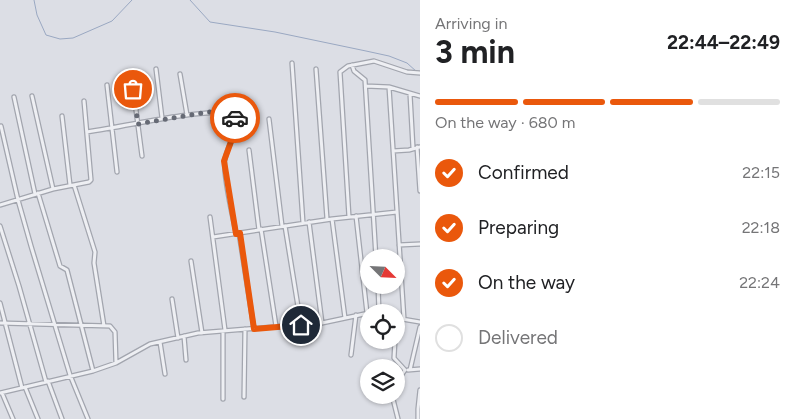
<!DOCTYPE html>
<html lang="en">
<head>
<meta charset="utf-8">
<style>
	:root { --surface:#fff; --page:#f2f2f2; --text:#202124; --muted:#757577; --line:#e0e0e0; --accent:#ea580c }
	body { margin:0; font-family:Figtree,sans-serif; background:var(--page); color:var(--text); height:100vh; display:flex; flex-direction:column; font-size:19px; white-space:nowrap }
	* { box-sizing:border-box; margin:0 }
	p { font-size:16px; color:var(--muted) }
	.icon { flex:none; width:28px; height:28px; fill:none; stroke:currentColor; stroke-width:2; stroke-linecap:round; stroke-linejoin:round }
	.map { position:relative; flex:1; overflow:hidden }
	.panel { display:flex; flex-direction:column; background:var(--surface); width:375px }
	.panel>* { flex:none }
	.needle { width:32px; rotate:114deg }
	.buttons { position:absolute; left:360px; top:249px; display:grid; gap:10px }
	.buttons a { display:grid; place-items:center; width:45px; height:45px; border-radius:50%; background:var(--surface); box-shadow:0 1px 4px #0004; font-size:25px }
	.pin { position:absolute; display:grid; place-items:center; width:42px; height:42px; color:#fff; margin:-21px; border:2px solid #fff; border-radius:50%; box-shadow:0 1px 5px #0007 }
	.courier { position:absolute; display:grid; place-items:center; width:50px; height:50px; margin:-25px; border:4px solid #ea580c; border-radius:50%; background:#fff; color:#222; box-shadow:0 1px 6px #0007 }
	.headline em { font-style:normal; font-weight:700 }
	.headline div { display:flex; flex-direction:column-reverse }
	.headline { display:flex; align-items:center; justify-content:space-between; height:85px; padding:0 15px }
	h1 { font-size:32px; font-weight:700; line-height:38px }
	.bar { display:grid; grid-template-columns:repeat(4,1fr); gap:8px 5px; align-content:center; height:60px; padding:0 15px }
	.bar i { height:6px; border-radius:4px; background:var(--line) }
	.bar .active { background:var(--accent) }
	.bar p { grid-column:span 4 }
	ol { padding:0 15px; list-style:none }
	li { display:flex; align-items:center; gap:15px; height:55px }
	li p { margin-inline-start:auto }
	li .icon { padding:5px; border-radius:50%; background:var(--accent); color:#fff; stroke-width:4 }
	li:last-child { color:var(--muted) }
	li i { width:28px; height:28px; border:2px solid var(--line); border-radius:50% }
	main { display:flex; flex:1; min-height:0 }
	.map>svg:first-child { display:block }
</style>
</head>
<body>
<main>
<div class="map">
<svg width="420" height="419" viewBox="0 0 420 419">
	<rect width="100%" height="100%" fill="#dcdee5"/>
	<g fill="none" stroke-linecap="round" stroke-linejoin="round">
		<!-- stream -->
		<path stroke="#9aa8c2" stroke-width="1" d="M34,0L37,15L46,35L60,39L73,38L112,21L132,0
			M190,0L210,22L275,32L366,51L389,56L407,63L417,72"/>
		<defs>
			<path id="street" d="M292,63L303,223
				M352,65L354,71L365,80L376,258
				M156,69L162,118
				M316,69L327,219
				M131,72L142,156
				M180,74L187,115
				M107,85L117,172
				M366,86L389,87L420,96
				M389,87L404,319
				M410,94L413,148
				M32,96L53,189
				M14,97L35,194
				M62,116L70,185
				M269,119L282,226
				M1,126L18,200L31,246L70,375L88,419
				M87,132C135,125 182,112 230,112C243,128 228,142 225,159C222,173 233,217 236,233
				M417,147L420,191
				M249,150L259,230
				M393,151L409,150L420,147
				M74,185L95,252L94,263L104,326
				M38,193L60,266L67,270L93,371
				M0,205L53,189L89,182L91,180L84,101
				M356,216L367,313
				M210,217L225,330
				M349,217L340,72L348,66L374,61L407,72L420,73
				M332,219L345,318
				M309,222L322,323
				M0,226L19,286L46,382
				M285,226L301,325
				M261,229L276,326
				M239,233L254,329
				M213,237L332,219L397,212
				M399,245L420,244
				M191,261L202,333
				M378,285L379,312
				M172,299L178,338
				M0,303L22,388
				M396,318L420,322
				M0,323L110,326L115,332L116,363
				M396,335L399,318
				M184,336L186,360
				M395,340L394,358L405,370L396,383
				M160,342L165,374
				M374,344L375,340
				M351,355L356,315
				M408,370L420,369
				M410,370L420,327
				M48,381L62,419
				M25,387L38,419
				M0,393L93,371L116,363L150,344L198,333L322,323L369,313
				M2,393L13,419
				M392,395L398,419
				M244,397L245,329
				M223,399V331
				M418,419V409L420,390"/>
		</defs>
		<!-- street casing -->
		<use href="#street" stroke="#a2a5ae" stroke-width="5.5"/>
		<!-- street -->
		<use href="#street" stroke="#eeeff3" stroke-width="3"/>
	</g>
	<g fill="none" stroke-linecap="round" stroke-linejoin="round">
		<!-- done -->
		<path stroke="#666a75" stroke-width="5" stroke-dasharray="0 9" d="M133,89L138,124L208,112H230L235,118"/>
		<!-- route -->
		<path stroke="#ea580c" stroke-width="6" d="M235,118L236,128L224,161L236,234L240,233L254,329L301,325"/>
	</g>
</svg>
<div class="buttons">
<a><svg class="needle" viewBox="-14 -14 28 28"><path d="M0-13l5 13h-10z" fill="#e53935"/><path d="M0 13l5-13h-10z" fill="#757577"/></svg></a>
<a><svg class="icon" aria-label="locate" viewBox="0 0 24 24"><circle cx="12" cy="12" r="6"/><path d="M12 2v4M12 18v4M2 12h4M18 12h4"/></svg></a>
<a><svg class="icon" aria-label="layers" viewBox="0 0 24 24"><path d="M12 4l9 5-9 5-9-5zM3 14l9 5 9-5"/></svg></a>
</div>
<div class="pin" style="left:133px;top:89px;background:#ea580c"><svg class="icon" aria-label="bag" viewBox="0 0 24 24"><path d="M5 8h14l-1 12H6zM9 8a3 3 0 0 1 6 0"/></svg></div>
<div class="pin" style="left:301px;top:325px;background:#1f2937"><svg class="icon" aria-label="home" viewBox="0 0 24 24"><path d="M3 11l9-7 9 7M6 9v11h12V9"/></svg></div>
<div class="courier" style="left:235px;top:118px"><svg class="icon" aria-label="car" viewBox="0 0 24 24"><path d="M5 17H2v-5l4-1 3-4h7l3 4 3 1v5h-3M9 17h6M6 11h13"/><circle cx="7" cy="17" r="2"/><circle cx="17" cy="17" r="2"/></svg></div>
</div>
<section class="panel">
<div class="headline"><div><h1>3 min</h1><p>Arriving in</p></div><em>22:44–22:49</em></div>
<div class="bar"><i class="active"></i><i class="active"></i><i class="active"></i><i></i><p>On the way · 680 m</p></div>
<ol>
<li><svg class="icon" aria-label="check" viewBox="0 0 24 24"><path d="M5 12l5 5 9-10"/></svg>Confirmed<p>22:15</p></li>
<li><svg class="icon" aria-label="check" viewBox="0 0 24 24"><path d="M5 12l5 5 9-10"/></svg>Preparing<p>22:18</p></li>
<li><svg class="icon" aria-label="check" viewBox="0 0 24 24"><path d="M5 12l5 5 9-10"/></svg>On the way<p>22:24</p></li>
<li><i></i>Delivered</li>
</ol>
</section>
</main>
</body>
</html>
